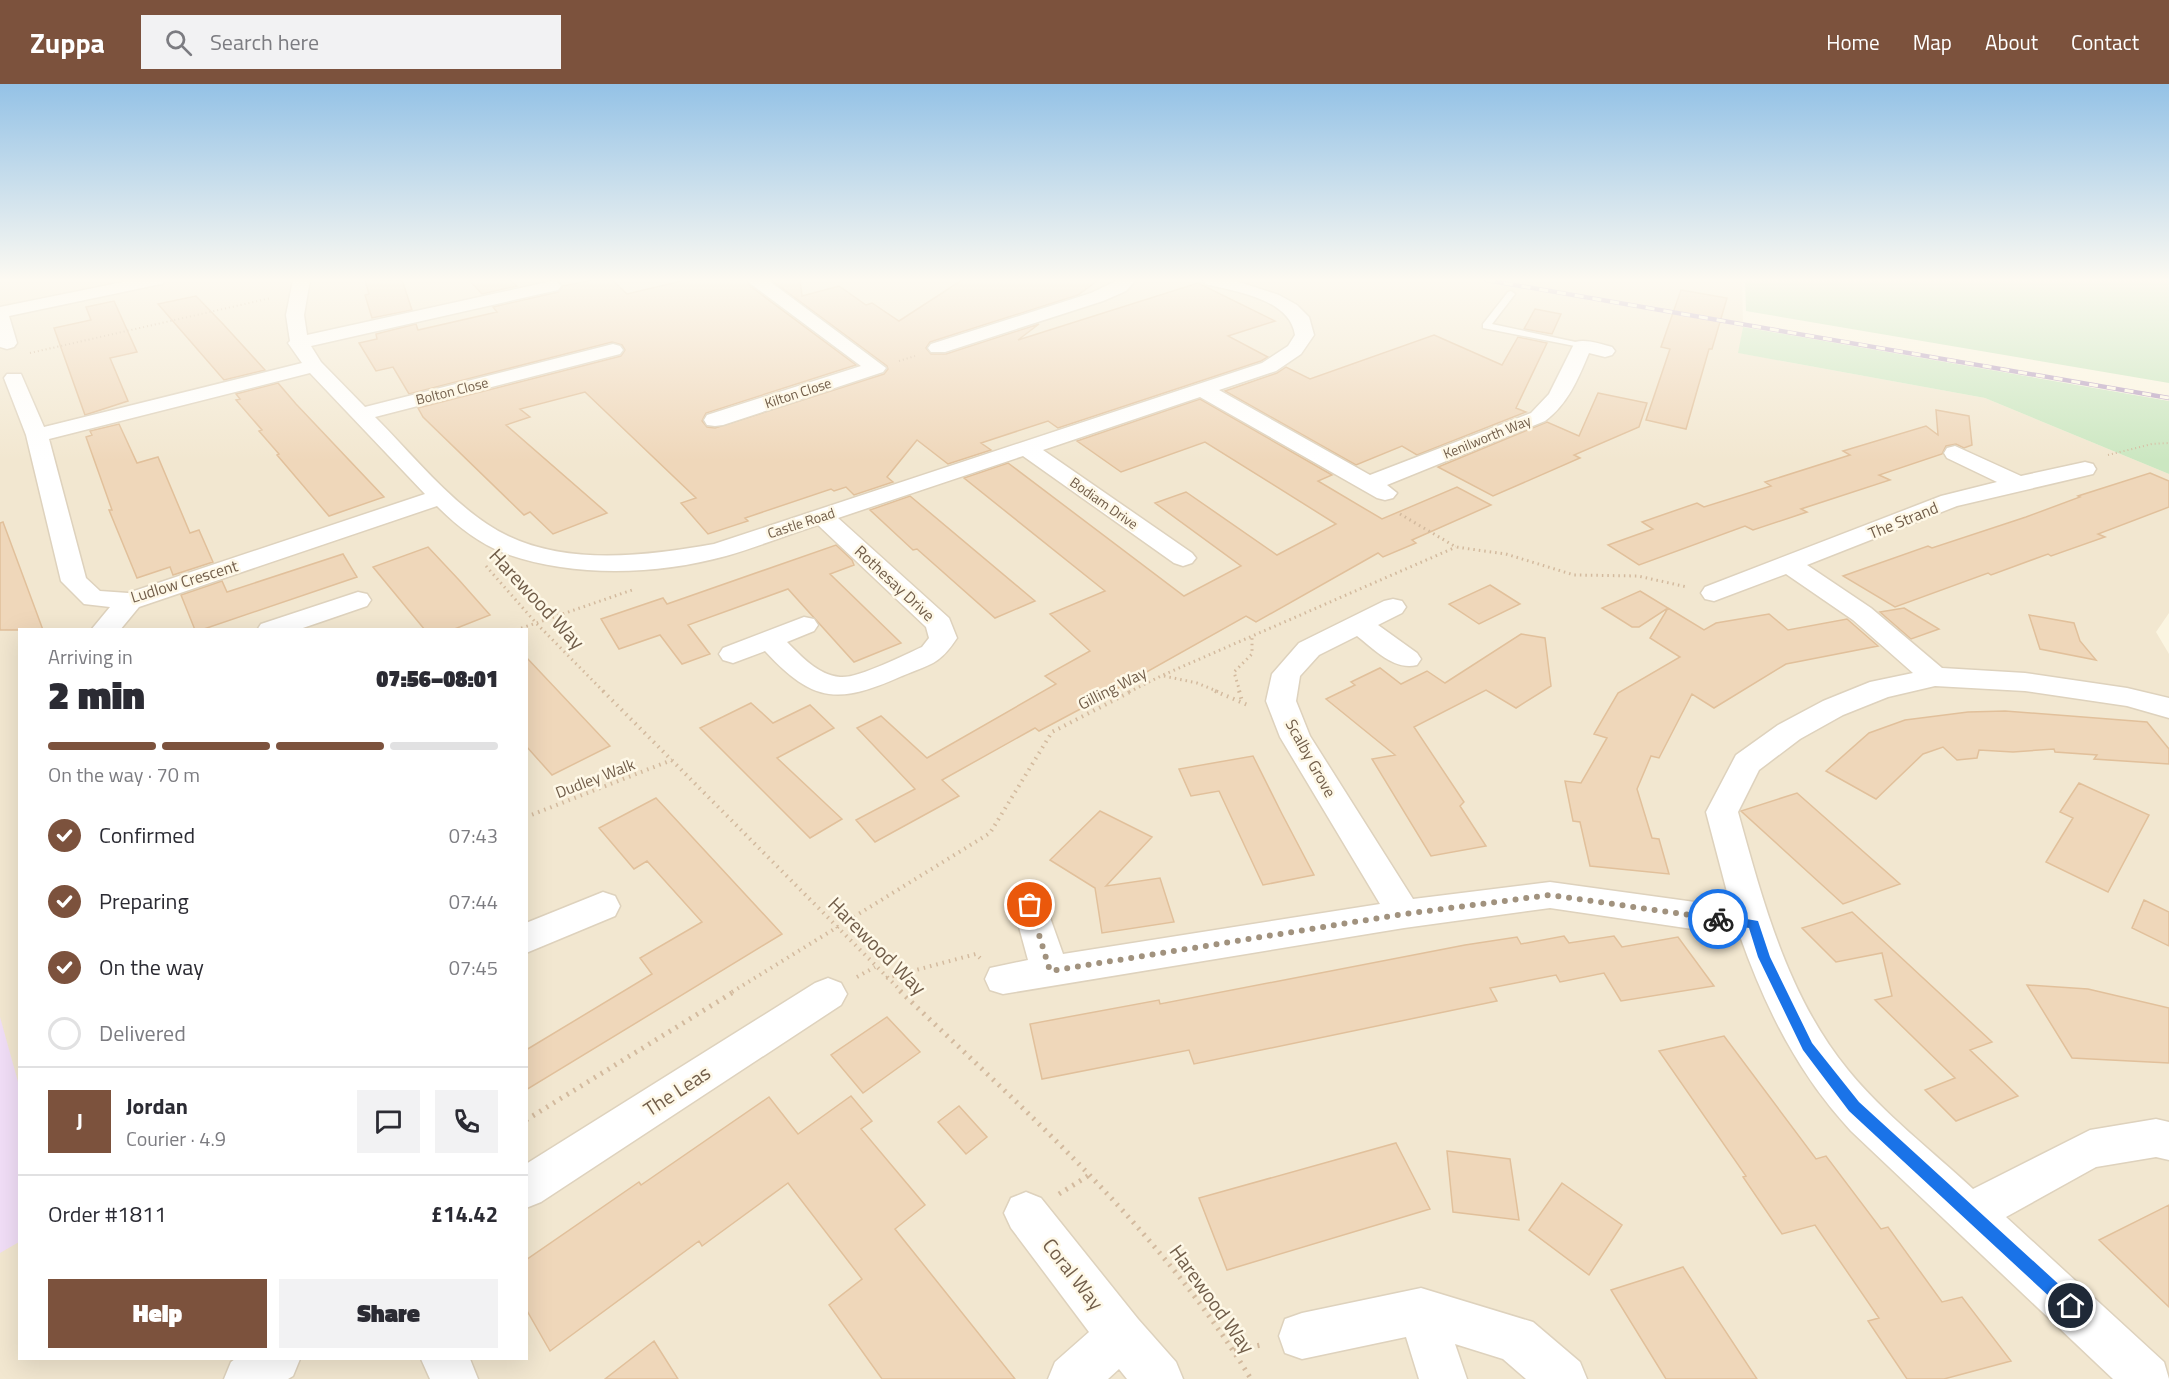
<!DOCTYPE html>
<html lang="en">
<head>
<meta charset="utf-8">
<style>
	:root { --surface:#fff; --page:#f2f2f3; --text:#2b2b33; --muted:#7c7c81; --line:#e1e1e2; --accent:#7c523d }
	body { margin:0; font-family:"Titillium Web",sans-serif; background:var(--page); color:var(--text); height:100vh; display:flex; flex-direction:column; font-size:22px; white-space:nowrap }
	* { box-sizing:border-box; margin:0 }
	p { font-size:20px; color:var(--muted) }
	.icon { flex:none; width:33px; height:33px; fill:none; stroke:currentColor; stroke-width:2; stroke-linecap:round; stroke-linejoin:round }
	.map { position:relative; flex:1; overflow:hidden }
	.details { position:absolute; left:18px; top:544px; width:510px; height:732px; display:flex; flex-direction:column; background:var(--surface); border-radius:0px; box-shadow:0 6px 24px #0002 }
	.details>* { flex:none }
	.pin { position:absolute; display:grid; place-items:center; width:51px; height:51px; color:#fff; margin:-26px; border:3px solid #fff; border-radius:50%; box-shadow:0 2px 6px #0007 }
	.courier { position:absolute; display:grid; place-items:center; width:60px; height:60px; margin:-30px; border:4px solid #1a73e8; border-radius:50%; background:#fff; color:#222; box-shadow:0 2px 8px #0007 }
	.overview em { font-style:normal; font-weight:800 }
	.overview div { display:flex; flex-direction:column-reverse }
	.overview { display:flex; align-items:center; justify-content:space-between; height:102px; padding:0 30px }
	h1 { font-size:39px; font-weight:800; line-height:45px }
	.bar { display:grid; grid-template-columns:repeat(4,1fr); gap:9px 6px; align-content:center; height:72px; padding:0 30px }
	.bar i { height:8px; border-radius:4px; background:var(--line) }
	.bar .active { background:var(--accent) }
	.bar p { grid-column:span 4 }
	.line { display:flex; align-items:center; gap:15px; padding:0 30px; border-top:2px solid var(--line) }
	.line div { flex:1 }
	.round { display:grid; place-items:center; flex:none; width:63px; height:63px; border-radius:0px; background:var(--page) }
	ol { padding:0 30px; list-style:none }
	li { display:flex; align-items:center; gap:18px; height:66px }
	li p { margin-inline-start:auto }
	li .icon { padding:6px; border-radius:50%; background:var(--accent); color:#fff; stroke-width:4 }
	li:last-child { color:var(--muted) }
	li i { width:33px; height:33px; border:3px solid var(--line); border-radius:50% }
	.cta { display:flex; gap:12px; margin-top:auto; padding:12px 30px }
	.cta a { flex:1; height:69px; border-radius:0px; background:var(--accent); color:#fff; font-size:24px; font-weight:800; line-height:69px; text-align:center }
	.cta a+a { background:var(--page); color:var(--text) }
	header { display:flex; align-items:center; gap:36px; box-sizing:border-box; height:84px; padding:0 30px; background:var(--accent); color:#fff }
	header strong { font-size:28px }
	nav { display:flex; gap:33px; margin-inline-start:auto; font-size:21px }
	.search { width:420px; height:54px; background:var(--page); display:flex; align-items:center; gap:15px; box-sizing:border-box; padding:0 21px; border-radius:0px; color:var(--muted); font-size:22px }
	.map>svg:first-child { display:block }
</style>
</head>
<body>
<header>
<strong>Zuppa</strong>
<div class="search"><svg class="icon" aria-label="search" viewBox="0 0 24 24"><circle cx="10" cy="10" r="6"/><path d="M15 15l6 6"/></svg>Search here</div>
<nav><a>Home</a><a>Map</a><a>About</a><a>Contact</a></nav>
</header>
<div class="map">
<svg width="2169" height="1295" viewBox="0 0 2169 1295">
	<rect width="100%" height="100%" fill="#fbf5e1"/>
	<!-- residential -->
	<path fill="#f2e7d0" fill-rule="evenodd" d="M0,196H1742L1743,243L1739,269L1985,314L2169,390V529L2156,548L2169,570V1295H0ZM20,546H526V1275H20Z"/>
	<!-- education -->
	<path fill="#f1def7" d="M0,933L20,1005L19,1158L0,1169Z"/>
	<!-- green -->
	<path fill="#cbe7c1" d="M1745,196H2169V299L1746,227Z
		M1743,243L2169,317V390L1985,314L1738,269Z"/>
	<!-- building -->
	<path fill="#efd7ba" stroke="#e1c09b" stroke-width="1.5" d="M365,196H402L412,226L372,234L365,211L369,210Z
		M469,196H510L517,202L482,210Z
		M593,196H612L627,210L686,196H747L750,202L856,281L706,329L702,337L707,343L715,344L884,290L888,285L887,282L771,196H800L802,212L839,202L866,221L872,219L899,237L962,196H1098L1078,211L930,258L926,264L931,270H946L1039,240L1018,256L1198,199L1275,237L1228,252L1268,273L1261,277L1058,344L1048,337L981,359L991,366L948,380L917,356L887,393L893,398L854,411L846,403L834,407L831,405L745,434L748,437L708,450L681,419L696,414L585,308L520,325L530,333L506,341L607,429L553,450L530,428L524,431L423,333L418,324L621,272L625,266L622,261L612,258L409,310L393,283L376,287L359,259L377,255L376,250L416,240L418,246L497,228L493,223L558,208L563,202Z
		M1681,206L1727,214L1712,265H1709L1686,345L1646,336L1670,265L1661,263Z
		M196,212L223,240L265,286L224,296L158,220Z
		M114,217L137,268L110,274L128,317L85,331L54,244L91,236L86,223Z
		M1535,225L1561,230L1552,250L1524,245Z
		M1434,251L1502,281L1518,253L1547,259L1516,324L1526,328L1417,371L1402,362L1356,381L1225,307L1277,289L1286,283L1310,295Z
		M278,299L296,320L384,413L329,432L277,371L279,370L259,347L262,346L236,316L240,315L236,310Z
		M1598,309L1647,319L1639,343L1574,371L1580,374L1493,412L1438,383L1547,338L1579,352Z
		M1200,315L1332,391L1318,397L1382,435L1457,403L1491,421L1412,456L1416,459L1383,473L1378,469L1256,538L1246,532L1086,622L1039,647L1035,644L942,696L959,712L875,758L856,736L915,705L857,644L881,632L927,674L1056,600L1045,592L1090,567L1050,530L1105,507L964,394L1008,379L1184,512L1241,482L1155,419L1186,408L1277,471L1336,440L1205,358L1121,388L1077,357Z
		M1936,326L1969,332L1972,361L1964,364L1956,360L1946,362L1942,370L1879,391L1890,396L1801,425L1807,428L1753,446L1745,442L1639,481L1608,461L1653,445L1642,438L1697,419L1704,423L1771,402L1765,398L1850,371L1843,367L1926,342L1938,351Z
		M119,340L137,379L158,373L190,449L199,446L213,478L173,491L170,483L137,494L109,426H112L86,353L92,351L90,347Z
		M2150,389L2169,397V423L2098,450L2105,453L2051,472L2048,470L1991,491L1988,489L1895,523L1843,492L1928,462L1932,464L2026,433L2080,413L2078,412Z
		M910,412L1035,517L995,534L917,465L913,466L870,426Z
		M3,438L43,546H0V439Z
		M836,461L852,476L854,481L830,490L901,559L854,578L788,505L688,541L710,570L682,580L660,551L619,565L601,535L663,514L667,520Z
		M428,463L459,496L490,531L452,546H425L373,483Z
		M343,470L357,493L201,546H195L181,511L222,497L227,508Z
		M1490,501L1520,520L1479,540L1449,520Z
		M1640,507L1668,524L1639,543H1632L1602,524Z
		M1668,524L1704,546L1716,539L1769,530L1788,546L1847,535L1878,562L1786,580L1714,624L1692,610L1659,674L1651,672L1637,705L1652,754L1659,755L1669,790L1590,782L1580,738L1573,737L1565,697L1581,699L1607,654L1594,650L1618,609L1680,573L1650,554Z
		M1904,524L1939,545L1911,555L1880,528Z
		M2029,531L2074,539L2080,557L2096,576L2040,565Z
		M1521,550L1545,554L1551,602L1516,624L1486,606L1414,643L1464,718L1460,722L1486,762L1431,772L1372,675L1395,671L1326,615L1355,601L1351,598L1380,584L1401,600L1427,587L1445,599Z
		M526,573L610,662L552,691L526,662Z
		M751,619L773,639L810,621L834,644L777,674L842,735L810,754L700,644Z
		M2005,627L2147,638L2169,665V680L2094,675L2097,671L2055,668L2054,665L2013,668L1979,666L1977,674L1957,676L1943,663L1923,670L1876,715L1826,687L1869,649L1905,636L1968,628Z
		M1253,672L1282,730L1314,791L1263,801L1219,707L1191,712L1179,685Z
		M2079,699L2149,731L2108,808L2046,778L2073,734L2060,728Z
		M1797,709L1900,800L1843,820L1741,727Z
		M656,714L782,850L526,1006V966L652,890L640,874L702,838L647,777L634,785L599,744Z
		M1100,727L1152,753L1106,802L1160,794L1174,838L1102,849L1095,804L1050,776Z
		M2144,816L2169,828V862L2132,844Z
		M1852,828L1992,958L1970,966L2018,1012L1956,1037L1925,1006L1955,994L1875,916L1892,912L1882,869L1836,878L1802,844Z
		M1564,852L1569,859L1614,852L1622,863L1678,853L1714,902L1621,917L1604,889L1560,898L1556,891L1490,904L1497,917L1194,980L1189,966L1042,995L1030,940L1159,916L1160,920L1465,861L1517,853L1521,860Z
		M2027,901L2088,905L2169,924V979L2072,974Z
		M887,933L920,968L863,1009L831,971Z
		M1724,952L1816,1075L1826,1072L1881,1145L1888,1143L1942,1218L1962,1213L2011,1277L1944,1295H1907L1868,1237L1879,1234L1815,1141L1782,1150L1743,1093L1746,1092L1659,967Z
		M851,1012L872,1037L861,1045L925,1121L895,1145L1015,1295H882L829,1221L862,1195L788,1099L702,1162L699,1157L550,1267L526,1225V1176L639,1098L641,1101L769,1013L798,1050Z
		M959,1022L987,1053L966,1070L938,1038Z
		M1396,1059L1430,1125L1227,1186L1199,1114Z
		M1447,1067L1510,1075L1519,1136L1453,1128Z
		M1562,1099L1622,1141L1589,1191L1529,1146Z
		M2169,1121V1223L2099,1156Z
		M1683,1183L1757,1295H1666L1611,1206Z
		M654,1257L678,1295H605Z"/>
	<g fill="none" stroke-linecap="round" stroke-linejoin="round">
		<defs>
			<path id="lane" d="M1511,207L1515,210L1492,240L1585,260V264L1483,244V240L1508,208Z"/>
			<path id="street" d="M133,196H165L162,200L156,201L9,232L17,259L14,263L7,265L0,263V223Z
				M293,196H310L304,231L307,251L552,197L558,198L561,202L558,206L311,262L321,278L365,323L613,260L620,262L623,266L620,270L375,333C411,369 445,412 487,440C552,484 641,473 714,460L1262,279L1288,262L1295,251C1290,215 1235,207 1205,200L1203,196H1233L1279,211L1297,221L1309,233L1314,251L1301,270L1276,287L1219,306L1370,391L1531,329L1549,310L1575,258C1587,255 1600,260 1612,263L1615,267L1612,271L1605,273L1589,269C1578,295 1568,320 1545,337L1387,401L1397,409L1393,414L1385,416L1377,414L1200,313L1043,366L1192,469L1196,474L1192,479L1183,482L1174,479L1023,372L838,434L949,534L957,554C939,581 931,580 902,592C839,620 814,620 765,567L733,579L723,576L719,570L723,564L804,533L814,535L818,541L814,547L787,558C801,572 818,591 840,593C857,595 904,571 922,563L929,554L926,543L818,441C787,451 757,463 726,472C657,491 573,494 504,469C478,459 456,441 437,422L139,523L120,546H91L110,523L84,520L61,497L26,351L4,294L7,290H21L44,343L302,279L288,259L290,257L286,231ZM310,289L425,410L128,509L100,507L86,494L49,355Z
				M749,196H768L886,284L883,288L723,341L715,342L707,341L704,336L707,331L861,282L751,200Z
				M1118,196H1136L1126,207L1103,217L945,268H931L928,264L931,260L1091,209Z
				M1955,362L2021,392L2085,378L2093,380L2096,385L2093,390L1957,422L1807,481L1871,524L1942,584L2025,589L2127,604L2169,614V634L2127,622L2025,607L1935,602L1888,613L1843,631L1800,655L1759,686L1738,728C1763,818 1788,913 1848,986C1884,1030 1931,1066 1973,1105L2090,1046L2156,1035L2169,1038V1076L2156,1073L2096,1083L2006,1133L2164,1278L2169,1295H2113L1851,1047C1798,990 1766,925 1740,852L1550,824L1404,844L1003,910L990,906L985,895L990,884L1028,876L1013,821L1018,811L1030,807L1042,811L1063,870L1380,820L1280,653L1266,617L1272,590L1299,559L1384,517L1393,515L1402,517L1406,523L1402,529L1378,541L1417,569L1421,575L1417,581C1394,587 1374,565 1357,552L1319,571L1300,592L1296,617L1310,652L1413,815L1550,798L1731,823L1706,728L1736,671L1778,641L1823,617L1870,598L1913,589L1853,536L1786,490L1714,517L1705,515L1701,509L1705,503L1941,412L1997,398L1947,374L1944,369L1947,364Z
				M358,508L367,510L371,516L367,522L297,546H257L261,540Z
				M603,808L615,812L620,822L615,832L526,869V839Z
				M828,894L841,899L847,910L841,921L541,1118L526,1124V1080L815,899Z
				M1026,1108L1041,1114L1138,1235L1176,1278L1183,1295H1127L1119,1285L1108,1295H1048L1055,1278L1089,1248L1011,1144L1004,1129L1011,1114Z
				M1421,1204L1533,1238L1580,1278L1587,1295H1526L1503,1275L1455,1260L1467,1295H1419L1406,1253L1302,1275L1285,1269L1279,1252L1285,1235L1302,1229Z
				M235,1275H300L293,1292L288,1295H224L231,1278Z
				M421,1275H470L478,1295H430Z"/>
		</defs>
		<!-- lane casing -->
		<use href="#lane" stroke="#ded2bd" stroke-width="3"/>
		<!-- street casing -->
		<use href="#street" stroke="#ded2bd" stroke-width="3"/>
		<!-- path-far3 -->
		<path stroke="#d3ba9e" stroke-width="2" stroke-dasharray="1 3" stroke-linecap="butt" d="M30,269L271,214
			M899,277L915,272
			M2108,371L2152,360L2169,359"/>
		<!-- path-far2 -->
		<path stroke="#d3ba9e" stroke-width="3" stroke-dasharray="1.5 4" stroke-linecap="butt" d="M1400,430L1456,463L1506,470L1574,491L1638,492L1687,503
			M486,482L536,539L604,608
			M516,546L635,505
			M1164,592L1197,599L1219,608
			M1129,608L1163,591L1456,463
			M1240,608L1234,588L1252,570V553"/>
		<!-- path-far1 -->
		<path stroke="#d3ba9e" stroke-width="4" stroke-dasharray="1.5 5" stroke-linecap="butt" d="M603,607L902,908
			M1215,607L1250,622
			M1239,607L1242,617
			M526,733L672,676
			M857,893L875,883
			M886,894L976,870L980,874
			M732,908L990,749L1052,648L1132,607"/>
		<!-- path -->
		<path stroke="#d3ba9e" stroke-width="5" stroke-dasharray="2 6" stroke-linecap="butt" d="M900,907C1026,1028 1159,1144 1251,1295
			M526,1036L735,907
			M1059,1110L1091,1090
			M1234,1267L1265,1260"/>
		<!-- lane -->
		<use href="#lane" fill="#fff" fill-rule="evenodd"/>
		<!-- street -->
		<use href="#street" fill="#fff" fill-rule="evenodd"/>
		<defs>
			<path id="rail" d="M1486,196L2169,314"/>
		</defs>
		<!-- rail casing -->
		<use href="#rail" stroke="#b8a1c3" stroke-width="4.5"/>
		<!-- rail -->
		<use href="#rail" stroke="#fef8e7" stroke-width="3" stroke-dasharray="9" stroke-linecap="butt"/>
	</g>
	<!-- sky -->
	<linearGradient id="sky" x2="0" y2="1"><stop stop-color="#94c2e6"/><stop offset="0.52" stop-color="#fdfaf2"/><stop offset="1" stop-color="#fdfaf2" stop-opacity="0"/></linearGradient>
	<rect width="2169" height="377" fill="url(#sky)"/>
	<!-- route -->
	<path fill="#1a73e8" d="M1718,830L1758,837L1770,873L1812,959L1859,1018L2076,1216L2078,1222L2076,1227L2071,1229L2065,1227L1849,1027L1803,966L1758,873L1749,844L1714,838V832Z"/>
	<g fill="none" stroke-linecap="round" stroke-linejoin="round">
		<!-- done -->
		<path stroke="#a1927e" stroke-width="6" stroke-dasharray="0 10.8" d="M1030,821L1050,887L1404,830L1550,811L1718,835"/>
	</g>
	<g text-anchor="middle" stroke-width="5" stroke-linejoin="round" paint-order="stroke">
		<!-- far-street labels -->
		<g font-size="14" fill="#715d49" stroke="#fef8e7">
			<text transform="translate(452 307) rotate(-14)" y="5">Bolton Close</text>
			<text transform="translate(798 309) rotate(-18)" y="5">Kilton Close</text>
			<text transform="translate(1487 353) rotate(-22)" y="5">Kenilworth Way</text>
			<text transform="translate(1104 419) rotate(35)" y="5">Bodiam Drive</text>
			<text transform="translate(801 439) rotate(-18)" y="5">Castle Road</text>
		</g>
		<!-- street labels -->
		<g font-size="16" fill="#715d49" stroke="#fef8e7">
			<text transform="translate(1903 436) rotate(-22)" y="6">The Strand</text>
			<text transform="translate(184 497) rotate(-17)" y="6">Ludlow Crescent</text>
			<text transform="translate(895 499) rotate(43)" y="6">Rothesay Drive</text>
			<text transform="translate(1112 604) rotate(-27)" y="6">Gilling Way</text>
			<text transform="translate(1311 674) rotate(61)" y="6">Scalby Grove</text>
			<text transform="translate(595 694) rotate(-21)" y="6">Dudley Walk</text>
		</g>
		<!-- near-street labels -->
		<g font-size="20" fill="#715d49" stroke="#fef8e7">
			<text transform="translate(537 515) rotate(47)" y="7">Harewood Way</text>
			<text transform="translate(877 862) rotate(45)" y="7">Harewood Way</text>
			<text transform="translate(677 1007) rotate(-33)" y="7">The Leas</text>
			<text transform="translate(1073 1190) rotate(52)" y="7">Coral Way</text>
			<text transform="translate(1212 1215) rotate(54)" y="7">Harewood Way</text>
		</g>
	</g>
</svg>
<div class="pin" style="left:1030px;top:821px;background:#ea580c"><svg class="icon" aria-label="bag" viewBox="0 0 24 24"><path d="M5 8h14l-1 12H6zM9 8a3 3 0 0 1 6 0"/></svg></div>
<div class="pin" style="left:2071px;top:1222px;background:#1f2937"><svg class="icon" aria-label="home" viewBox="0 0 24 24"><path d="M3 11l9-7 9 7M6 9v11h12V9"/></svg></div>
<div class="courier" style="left:1718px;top:835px"><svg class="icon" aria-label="bike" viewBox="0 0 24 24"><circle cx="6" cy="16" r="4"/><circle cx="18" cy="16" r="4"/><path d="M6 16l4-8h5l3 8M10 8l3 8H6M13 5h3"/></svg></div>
<section class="details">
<div class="overview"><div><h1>2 min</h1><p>Arriving in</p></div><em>07:56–08:01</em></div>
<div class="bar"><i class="active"></i><i class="active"></i><i class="active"></i><i></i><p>On the way · 70 m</p></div>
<ol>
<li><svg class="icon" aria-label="check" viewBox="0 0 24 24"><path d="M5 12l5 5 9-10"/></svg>Confirmed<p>07:43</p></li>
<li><svg class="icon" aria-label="check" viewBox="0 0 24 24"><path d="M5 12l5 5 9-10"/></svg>Preparing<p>07:44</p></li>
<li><svg class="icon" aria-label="check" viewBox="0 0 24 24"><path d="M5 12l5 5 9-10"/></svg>On the way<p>07:45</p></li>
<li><i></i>Delivered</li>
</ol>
<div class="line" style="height:108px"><b class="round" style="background:var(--accent);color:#fff">J</b><div><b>Jordan</b><p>Courier · 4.9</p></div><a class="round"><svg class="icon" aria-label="chat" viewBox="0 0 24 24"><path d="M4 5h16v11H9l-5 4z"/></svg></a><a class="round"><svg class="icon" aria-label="phone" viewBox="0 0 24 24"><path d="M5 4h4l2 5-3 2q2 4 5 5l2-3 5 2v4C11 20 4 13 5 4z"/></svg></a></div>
<div class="line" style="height:78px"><div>Order #1811</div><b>£14.42</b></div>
<div class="cta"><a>Help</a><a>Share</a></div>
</section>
</div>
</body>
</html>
